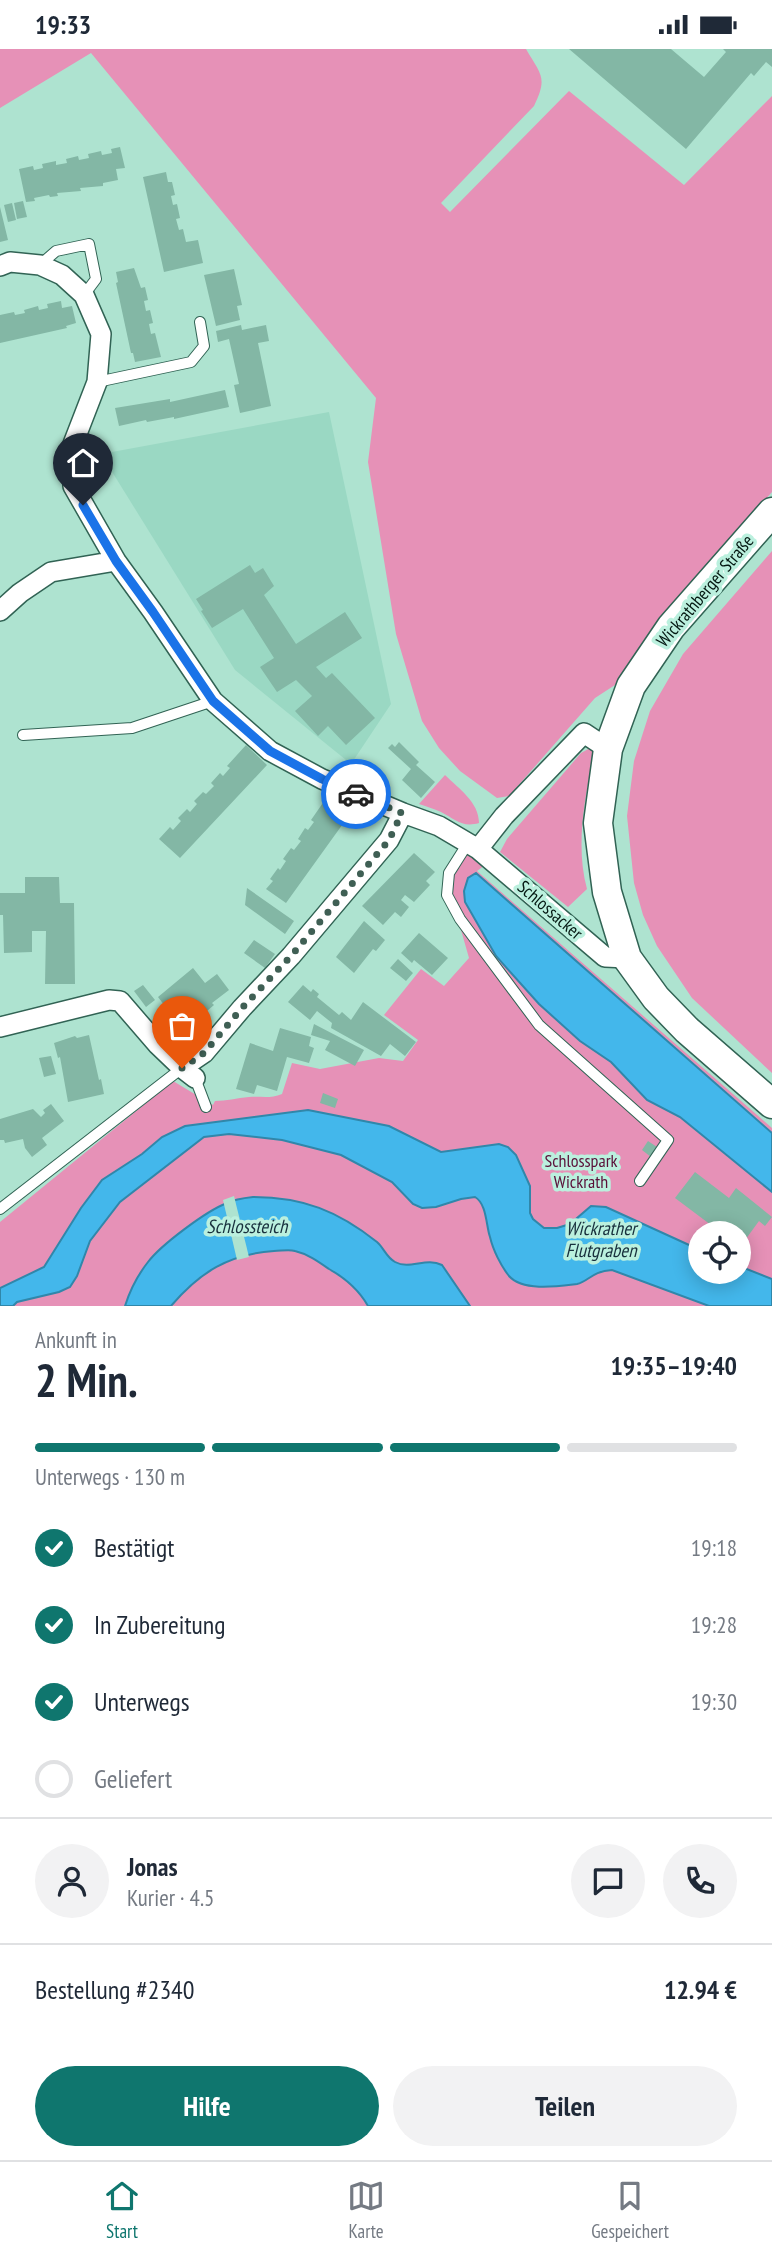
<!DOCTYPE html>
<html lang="de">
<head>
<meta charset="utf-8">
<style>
	:root { --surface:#fff; --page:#f2f2f3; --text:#1f2937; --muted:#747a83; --line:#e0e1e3; --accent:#0f766e }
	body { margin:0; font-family:"PT Sans Narrow",sans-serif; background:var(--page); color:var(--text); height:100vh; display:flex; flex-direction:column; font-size:26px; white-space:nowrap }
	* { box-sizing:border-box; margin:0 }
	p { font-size:23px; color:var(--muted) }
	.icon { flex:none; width:38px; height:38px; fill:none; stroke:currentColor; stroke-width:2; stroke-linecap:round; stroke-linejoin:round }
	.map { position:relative; height:1257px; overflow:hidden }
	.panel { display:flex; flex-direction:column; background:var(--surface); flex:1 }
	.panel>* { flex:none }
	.buttons { position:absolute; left:688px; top:1172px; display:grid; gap:14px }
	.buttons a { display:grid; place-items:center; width:63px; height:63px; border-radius:50%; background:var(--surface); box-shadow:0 4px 18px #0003; font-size:35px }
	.pin { position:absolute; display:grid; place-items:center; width:60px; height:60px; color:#fff; margin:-72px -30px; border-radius:50% 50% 50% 0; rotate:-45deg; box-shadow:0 0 7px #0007 }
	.pin .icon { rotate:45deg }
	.courier { position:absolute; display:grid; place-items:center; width:70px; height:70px; margin:-35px; border:5px solid #1a73e8; border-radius:50%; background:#fff; color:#222; box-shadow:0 2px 9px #0007 }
	.summary em { font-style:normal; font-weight:700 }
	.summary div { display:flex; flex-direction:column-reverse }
	.summary { display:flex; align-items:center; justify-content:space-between; height:119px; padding:0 35px }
	h1 { font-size:46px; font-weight:700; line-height:52px }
	.bar { display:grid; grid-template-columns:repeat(4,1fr); gap:10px 7px; align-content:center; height:84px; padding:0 35px }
	.bar i { height:9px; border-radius:5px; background:var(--line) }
	.bar .active { background:var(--accent) }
	.bar p { grid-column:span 4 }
	.line { display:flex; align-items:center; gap:18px; padding:0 35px; border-top:2px solid var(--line) }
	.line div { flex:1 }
	.round { display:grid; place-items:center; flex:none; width:74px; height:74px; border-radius:37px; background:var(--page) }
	ol { padding:0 35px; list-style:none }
	li { display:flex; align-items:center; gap:21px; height:77px }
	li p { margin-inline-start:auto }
	li .icon { padding:7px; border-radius:50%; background:var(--accent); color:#fff; stroke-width:4 }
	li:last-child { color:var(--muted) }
	li i { width:38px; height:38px; border:4px solid var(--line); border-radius:50% }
	.cta { display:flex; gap:14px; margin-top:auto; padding:14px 35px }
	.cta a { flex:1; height:80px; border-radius:42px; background:var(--accent); color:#fff; font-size:28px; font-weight:700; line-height:80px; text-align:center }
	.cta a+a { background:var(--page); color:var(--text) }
	.status { display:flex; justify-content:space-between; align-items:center; height:49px; padding:0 35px; background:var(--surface); direction:ltr }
	.status svg { height:19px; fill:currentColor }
	.menu { display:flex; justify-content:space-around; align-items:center; height:98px; border-top:2px solid var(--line); background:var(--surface); font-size:19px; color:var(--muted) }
	.menu a { display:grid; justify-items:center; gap:4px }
	.menu .active { color:var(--accent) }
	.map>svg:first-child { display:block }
</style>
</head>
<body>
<div class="status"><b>19:33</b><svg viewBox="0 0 49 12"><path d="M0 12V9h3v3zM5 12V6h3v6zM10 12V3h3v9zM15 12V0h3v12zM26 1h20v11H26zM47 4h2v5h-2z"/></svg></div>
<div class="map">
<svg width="772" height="1257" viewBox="0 0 772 1257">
	<rect width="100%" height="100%" fill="#aee3d0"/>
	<!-- built -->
	<path fill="#9ad8c3" d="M329,363L391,655L351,715L235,621L101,405Z"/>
	<!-- green -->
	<path fill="#e691b7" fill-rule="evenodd" d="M0,0H526C541,26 548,28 534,57L441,154L450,163L569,42L684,136L772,47V443L646,589L615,636L595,649L509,747L497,749L460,722L439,699L422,672L396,585L368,413L376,349L91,4L0,59Z
		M772,502V1024L692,949L657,897L643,866L634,834L627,767L634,712L650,662L683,605Z
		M592,698L595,702C585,745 575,797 587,840L568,858L500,803L507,790L581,704Z
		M445,726C459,740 479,753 479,774C462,779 455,770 441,763C434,760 426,757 419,755Z
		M467,804L485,816L477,822L772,1079V1257H0V1173L173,1032L213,1056L215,1052C226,1052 237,1049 249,1048C261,1047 270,1050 282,1045L292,1014L320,1020L379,1009L403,1012L418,991L384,966L421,920L444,937L469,909L451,846L452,825ZM700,1185H738V1223H700Z"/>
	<!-- water -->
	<path fill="#43b7eb" stroke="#3087aa" stroke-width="2" d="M476,824L772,1084V1143L680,1068L647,1051L611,1013L580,992L539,955L496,907L465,853L464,842L468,829Z
		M308,1061L389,1077L441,1103L499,1095L508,1098L516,1106L530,1137V1164L533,1170L544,1179H557L570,1175L591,1157L606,1158L700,1201V1223H738L739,1217L772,1230V1257H709L612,1221C592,1222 588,1233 577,1235C560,1237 523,1243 509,1227C501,1217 493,1201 490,1188C486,1177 487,1155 475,1148L461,1150L436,1158L422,1159L413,1155L392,1133L341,1106L282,1091L229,1085L204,1088L120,1153L90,1192L77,1227L70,1238L59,1243L17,1253L13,1257H0V1239L44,1218L81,1159L102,1131L142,1105L162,1088L185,1077Z
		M253,1148C303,1148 338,1162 377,1193C384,1199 386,1208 395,1213C410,1221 426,1208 442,1216L470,1257H368C359,1241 345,1229 329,1220C319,1213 308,1205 295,1202C289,1200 281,1202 274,1202C229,1205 200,1223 171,1257H125C130,1241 137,1227 148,1213C161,1196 206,1162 227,1154C235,1150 244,1149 253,1148Z"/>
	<!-- pier -->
	<path fill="#aee3d0" d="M234,1147L249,1208L237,1211L223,1151Z"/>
	<!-- building -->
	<path fill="#83b7a5" d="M569,0H671L704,28L726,3L723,0H772V18L766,13L754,27L751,24L686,100Z
		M120,98L125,119L116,120L118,131L103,134V137L80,139L81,142L57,144L58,147L50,148L49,146L34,149L35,152L26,153L19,120L33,117L34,121L43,119L42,115L56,112V116L67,114L66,110L78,107L79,111L89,109L88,105L101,102L102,106L112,104L111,100Z
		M166,123L168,133H172L175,146L171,147L173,156L177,155L180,169L176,170L179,181L183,180L186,193L198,191L203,214L164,223L143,128Z
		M23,152L27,168L17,170L14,154Z
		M12,154L16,171L8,173L4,156Z
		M0,158L8,191L0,193Z
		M134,219L141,239L145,238L148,251L144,252L146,262L150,261L153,274L149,275L151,285L155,284L161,308L135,313L133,304H131L116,234L118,233L116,223Z
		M234,220L242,256L237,257L240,271L216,277L204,226Z
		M61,252L62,259L72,257L76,274L66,277L67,279L0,294V266L14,263L15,266L25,264L24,261L38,257L39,261L48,259L47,255Z
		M241,276L242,281L266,276L269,292L258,294L271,357L240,364L234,336L239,335L229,290L218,293L216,282Z
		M225,341L229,358L174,370V368L147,373L146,371L119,377L115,359L170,350V353Z
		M250,516L255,524L263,519L274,537L264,546L296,595L345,563L362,589L316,618L326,629L332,624L375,669L346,696L328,677L318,687L295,662L312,647L296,631L277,643L260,618L274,609L243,560L212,579L201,562L203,561L196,550Z
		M399,693L419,713L416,716L435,733L421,749L402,731L411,720L388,699L392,695L395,698Z
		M246,696L267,716L180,809L159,790L170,778L173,781L181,772L178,769L187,760L190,763L197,755L194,752L203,743L206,745L214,737L211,734L220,724L223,727L230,719L227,717Z
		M327,748L350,765L286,854L266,840L273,832L270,830L278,819L280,821L286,812L283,810L291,799L294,801L301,792L298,790L305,779L308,781L314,773L311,771Z
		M414,804L435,823L426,832L430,836L414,853L405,846L401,851L409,858L401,868L395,863L383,876L362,857Z
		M25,828H59L60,854H74L75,935H45L46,882H32V903L4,904L3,866H0V844H25Z
		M247,839L294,872L285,885L245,856Z
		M364,872L385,891L376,902L373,900L354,924L336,908Z
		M419,884L448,909L432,926L414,911L412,914L401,904Z
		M254,891L275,905L265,919L244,904Z
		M398,910L413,924L406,932L390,919Z
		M193,919L205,934L217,925L229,941L212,954L214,956L207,962H201L181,978L158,948Z
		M143,936L155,951L146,958L134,942Z
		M303,936L311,943L313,940L319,945L317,948L339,966L342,963L351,971L363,953L416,993L405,1007L390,995L381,1007L331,979L332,974L317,962L310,971L288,953Z
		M314,975L364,1001L355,1017L325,1001L330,992L311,986Z
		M280,979L311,988L309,997L314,999L309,1014L287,1008L277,1042L257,1036L254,1045L236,1040L250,994L273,1002Z
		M89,986L99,1031L101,1030L104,1045L68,1053L60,1008L58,1009L54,994L75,987L77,989Z
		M51,1007L56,1025L44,1028L39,1009Z
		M323,1044L338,1050L335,1059L320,1054Z
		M51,1055L64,1072L42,1089L47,1096L32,1108L25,1099L23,1090L5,1094L4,1091H0V1070L33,1060L41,1068L45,1064L43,1061Z
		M648,1092L657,1098L651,1108L642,1101Z
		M695,1123L729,1149L736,1139L772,1168L765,1177L759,1172L740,1198L738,1185H723L675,1149Z"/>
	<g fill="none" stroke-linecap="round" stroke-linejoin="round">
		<defs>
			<path id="service" d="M40,216L56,202L89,195L96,230L84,246
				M97,333L191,313L204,297L200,273
				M23,686L132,679L213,652
				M468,794L449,824L447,846L460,870L539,976L668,1091L640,1132
				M195,1029L206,1058
				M0,1160L182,1019"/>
			<path id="minor" d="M0,217L10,213L40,216L62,226L84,246L101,285L97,333L73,395V437L116,512L153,563L213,652L270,702L322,730L403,764L439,777L478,800L605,908L627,909
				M0,562L20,544L51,523L116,512
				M478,800L504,767L584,684L608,700
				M0,978L109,951L120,952L158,996L182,1019
				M195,1029L182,1019L204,1004L242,959L291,907L389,791L403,764"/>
			<path id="secondary" d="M772,463L671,578L631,637L608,700L598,774L607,843L627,909L656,949L687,981L772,1055"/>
		</defs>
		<!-- service casing -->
		<use href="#service" stroke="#316354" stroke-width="12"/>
		<!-- minor casing -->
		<use href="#minor" stroke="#316354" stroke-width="22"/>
		<!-- secondary casing -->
		<use href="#secondary" stroke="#316354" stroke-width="31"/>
		<!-- service -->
		<use href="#service" stroke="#fff" stroke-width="10"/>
		<!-- minor -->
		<use href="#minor" stroke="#fff" stroke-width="19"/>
		<!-- secondary -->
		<use href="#secondary" stroke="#fff" stroke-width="28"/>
	</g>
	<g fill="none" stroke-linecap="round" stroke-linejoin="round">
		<!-- done -->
		<path stroke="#3f5f54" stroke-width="7" stroke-dasharray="0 12.6" d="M182,1019L204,1004L242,959L291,907L389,791L402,764L356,745"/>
		<!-- route -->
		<path stroke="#1a73e8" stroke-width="9" d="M83,456L116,512L153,563L213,652L270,702L322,730L356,745"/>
	</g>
	<g text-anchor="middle" stroke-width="7" stroke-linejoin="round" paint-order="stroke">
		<!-- street labels -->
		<g font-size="18" fill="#041812" stroke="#bbf0de">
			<text transform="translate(705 542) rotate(-50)" y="6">Wickrathberger Straße</text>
			<text transform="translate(550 861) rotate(41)" y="6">Schlossacker</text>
		</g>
		<!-- park labels -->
		<g font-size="18" fill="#5a1039" stroke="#bbf0de">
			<text x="581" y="1118">Schlosspark<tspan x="581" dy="21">Wickrath</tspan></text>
		</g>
		<!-- water labels -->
		<g font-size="19" font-style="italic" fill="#18303d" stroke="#bbf0de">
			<text x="247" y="1184">Schlossteich</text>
			<text x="601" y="1186">Wickrather<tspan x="601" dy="22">Flutgraben</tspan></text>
		</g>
	</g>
</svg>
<div class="buttons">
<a><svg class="icon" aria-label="locate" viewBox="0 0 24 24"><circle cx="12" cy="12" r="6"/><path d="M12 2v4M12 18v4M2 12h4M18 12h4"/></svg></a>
</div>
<div class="pin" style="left:182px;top:1019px;background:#ea580c"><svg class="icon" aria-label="bag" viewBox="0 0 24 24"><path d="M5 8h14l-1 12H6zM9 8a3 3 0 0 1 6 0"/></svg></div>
<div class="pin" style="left:83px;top:456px;background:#1f2937"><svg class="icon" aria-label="home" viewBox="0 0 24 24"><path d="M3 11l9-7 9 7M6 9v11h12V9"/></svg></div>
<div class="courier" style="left:356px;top:745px"><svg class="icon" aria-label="car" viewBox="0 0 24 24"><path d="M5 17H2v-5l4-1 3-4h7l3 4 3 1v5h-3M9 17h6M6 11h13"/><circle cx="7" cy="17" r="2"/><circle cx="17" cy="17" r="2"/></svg></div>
</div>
<section class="panel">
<div class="summary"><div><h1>2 Min.</h1><p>Ankunft in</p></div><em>19:35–19:40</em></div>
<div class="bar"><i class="active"></i><i class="active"></i><i class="active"></i><i></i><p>Unterwegs · 130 m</p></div>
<ol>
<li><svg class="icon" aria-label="check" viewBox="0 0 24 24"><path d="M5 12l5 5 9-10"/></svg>Bestätigt<p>19:18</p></li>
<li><svg class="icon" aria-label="check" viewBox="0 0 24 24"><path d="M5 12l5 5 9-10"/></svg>In Zubereitung<p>19:28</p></li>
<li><svg class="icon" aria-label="check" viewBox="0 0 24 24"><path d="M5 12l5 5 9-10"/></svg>Unterwegs<p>19:30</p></li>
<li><i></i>Geliefert</li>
</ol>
<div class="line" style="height:126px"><a class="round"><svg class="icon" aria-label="person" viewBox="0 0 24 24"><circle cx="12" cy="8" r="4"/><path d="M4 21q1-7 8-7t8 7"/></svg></a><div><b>Jonas</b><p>Kurier · 4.5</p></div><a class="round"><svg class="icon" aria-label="chat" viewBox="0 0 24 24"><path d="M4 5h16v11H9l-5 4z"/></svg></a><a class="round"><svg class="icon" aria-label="phone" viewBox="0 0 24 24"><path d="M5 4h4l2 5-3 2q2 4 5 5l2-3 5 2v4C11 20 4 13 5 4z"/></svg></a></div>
<div class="line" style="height:91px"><div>Bestellung #2340</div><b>12.94 €</b></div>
<div class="cta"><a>Hilfe</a><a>Teilen</a></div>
</section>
<nav class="menu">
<a class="active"><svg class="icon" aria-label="home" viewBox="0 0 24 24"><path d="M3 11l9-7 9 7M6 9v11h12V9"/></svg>Start</a>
<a><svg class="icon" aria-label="map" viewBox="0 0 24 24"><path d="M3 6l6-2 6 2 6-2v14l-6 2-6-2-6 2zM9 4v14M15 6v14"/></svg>Karte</a>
<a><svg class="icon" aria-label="saved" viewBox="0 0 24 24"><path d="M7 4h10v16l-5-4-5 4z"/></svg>Gespeichert</a>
</nav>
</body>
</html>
